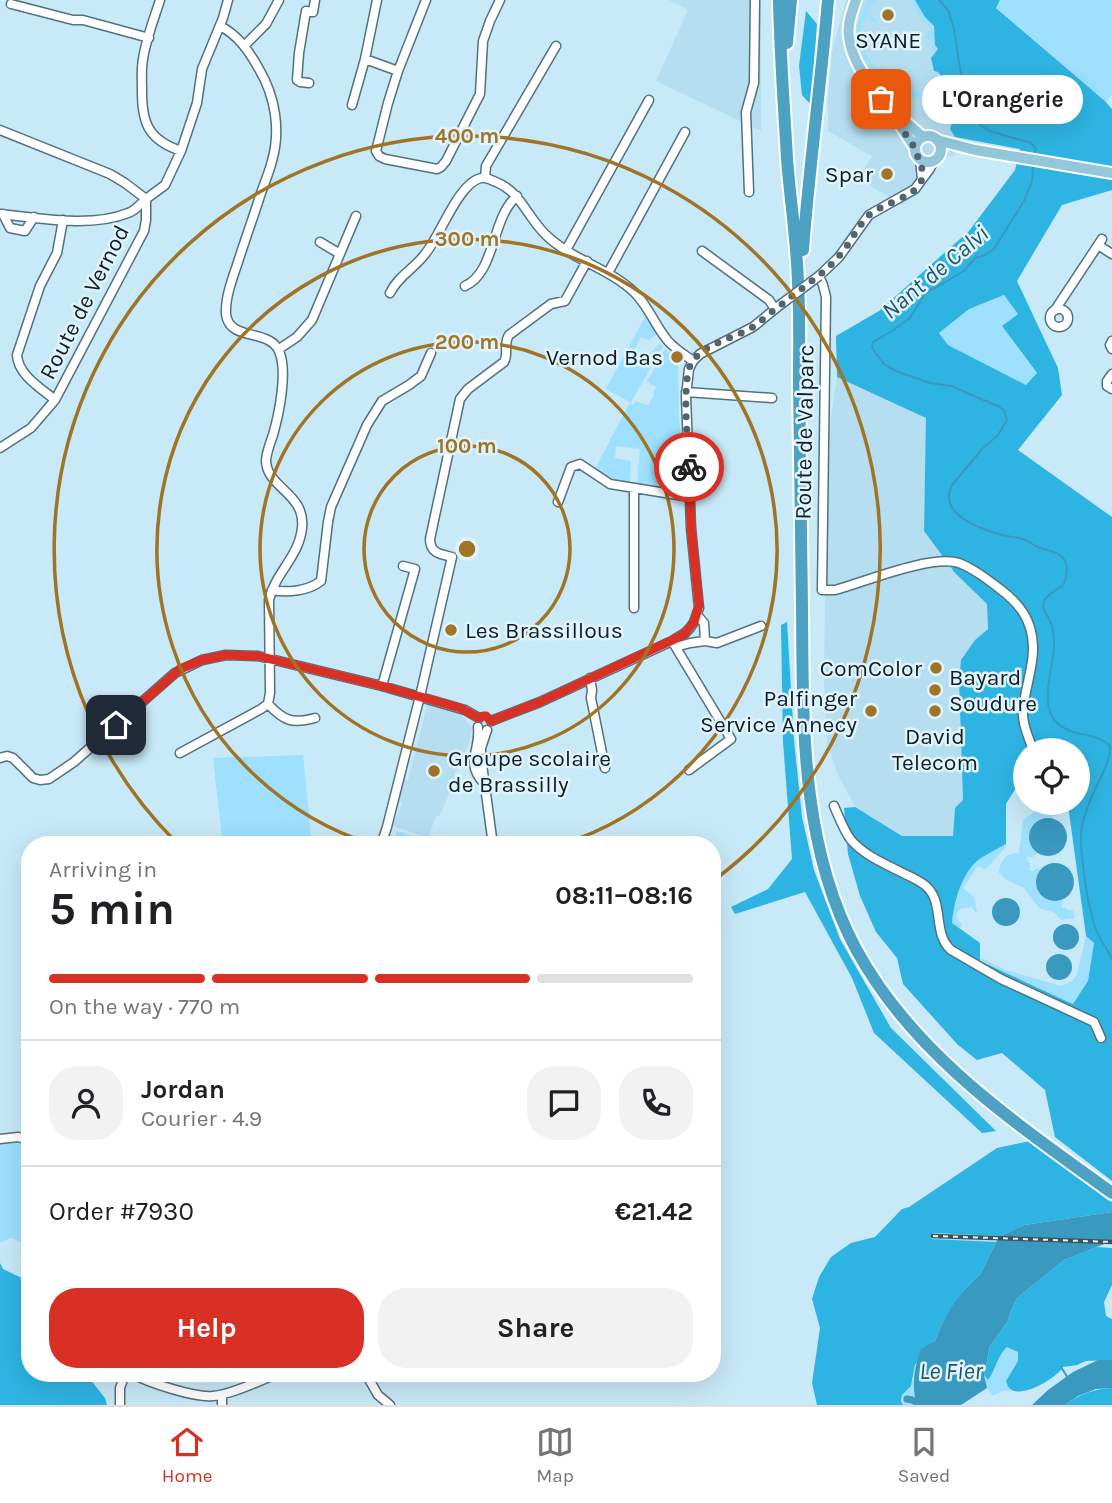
<!DOCTYPE html>
<html lang="en">
<head>
<meta charset="utf-8">
<style>
	:root { --surface:#fff; --page:#f2f2f2; --text:#202124; --muted:#757577; --line:#e0e0e0; --accent:#d93025 }
	body { margin:0; font-family:Karla,sans-serif; background:var(--page); color:var(--text); height:100vh; display:flex; flex-direction:column; font-size:26px; white-space:nowrap }
	* { box-sizing:border-box; margin:0 }
	p { font-size:23px; color:var(--muted) }
	.icon { flex:none; width:38px; height:38px; fill:none; stroke:currentColor; stroke-width:2; stroke-linecap:round; stroke-linejoin:round }
	.map { position:relative; flex:1; overflow:hidden }
	.details { position:absolute; left:21px; top:836px; width:700px; height:546px; display:flex; flex-direction:column; background:var(--surface); border-radius:28px; box-shadow:0 7px 28px #0002 }
	.details>* { flex:none }
	.buttons { position:absolute; left:1013px; top:738px; display:grid; gap:14px }
	.buttons a { display:grid; place-items:center; width:77px; height:77px; border-radius:50%; background:var(--surface); box-shadow:0 7px 28px #0002; font-size:35px }
	.pin { position:absolute; display:grid; place-items:center; width:60px; height:60px; color:#fff; margin:-30px; border-radius:14px; box-shadow:0 4px 10px #0006 }
	.courier { position:absolute; display:grid; place-items:center; width:70px; height:70px; margin:-35px; border:5px solid #d93025; border-radius:50%; background:#fff; color:#222; box-shadow:0 2px 9px #0007 }
	.bubble { position:absolute; height:49px; border-radius:24px; background:var(--surface); box-shadow:0 7px 28px #0002; font-size:23px; font-weight:700; line-height:49px; text-align:center }
	.overview em { font-style:normal; font-weight:700 }
	.overview div { display:flex; flex-direction:column-reverse }
	.overview { display:flex; align-items:center; justify-content:space-between; height:119px; padding:0 28px }
	h1 { font-size:46px; font-weight:700; line-height:52px }
	.bar { display:grid; grid-template-columns:repeat(4,1fr); gap:10px 7px; align-content:center; height:84px; padding:0 28px }
	.bar i { height:9px; border-radius:5px; background:var(--line) }
	.bar .selected { background:var(--accent) }
	.bar p { grid-column:span 4 }
	.line { display:flex; align-items:center; gap:18px; padding:0 28px; border-top:2px solid var(--line) }
	.line div { flex:1 }
	.round { display:grid; place-items:center; flex:none; width:74px; height:74px; border-radius:28px; background:var(--page) }
	.button { display:flex; gap:14px; margin-top:auto; padding:14px 28px }
	.button a { flex:1; height:80px; border-radius:28px; background:var(--accent); color:#fff; font-size:28px; font-weight:700; line-height:80px; text-align:center }
	.button a+a { background:var(--page); color:var(--text) }
	.menu { display:flex; justify-content:space-around; align-items:center; height:98px; border-top:2px solid var(--line); background:var(--surface); font-size:19px; color:var(--muted) }
	.menu a { display:grid; justify-items:center; gap:4px }
	.menu .selected { color:var(--accent) }
	.map>svg:first-child { display:block }
</style>
</head>
<body>
<div class="map">
<svg width="1112" height="1405" viewBox="0 0 1112 1405">
	<rect width="100%" height="100%" fill="#c8e9f8"/>
	<!-- built -->
	<path fill="#b5def1" d="M669,0H761V131L656,81L688,10Z
		M846,0H915L935,34L938,47V72L943,78L945,106L954,117L950,128L955,137L954,156H949L941,161L918,194L901,205L859,178L872,156L828,131V94L832,52Z
		M837,377L927,418L924,531L955,573L987,604L988,629L975,640L961,661L959,680L963,800L955,808L953,836H902L855,807L837,773L827,741L824,682L827,443Z
		M428,702L460,713L472,728L469,744L461,759L458,769L455,772V778L443,808L439,816H436L428,838L393,826L402,803L397,800L404,780H408Z
		M932,1233L1001,1236L996,1242L932,1239Z"/>
	<!-- green -->
	<path fill="#9ee0fd" d="M869,0H876L867,12L879,22L877,24L867,17L861,24L863,26L860,30L862,32C861,48 868,57 878,69L882,65L883,67L877,75C853,52 851,27 869,0Z
		M912,0H915C925,15 944,35 936,53L930,49L934,44L925,37L931,28L922,21L914,6L910,3Z
		M1000,0H1112V95L1106,102L996,7Z
		M892,84L926,94L924,100L890,89L888,87Z
		M1004,295L1018,314L1002,326L1037,374L1026,385L948,345L939,333L969,309Z
		M646,315L657,334L648,340L641,337L628,361L638,365L646,352L651,353L660,343L663,346L630,404L633,405L636,401L648,406L654,395L653,393L656,387L647,381L665,349L678,360L679,419L683,454L684,492L637,484L640,449L616,446L615,458L631,461L630,481L628,483L612,482L595,469L630,402L606,389Z
		M303,755L312,845H223L213,758Z
		M1047,803H1070L1069,812L1053,816L1051,818L1043,819L1033,849L1037,853L1033,857H1027V860L1030,863V871H1033L1037,868L1040,870L1038,873L1046,899L1054,901L1062,900L1064,902L1062,903V908H1066L1067,910H1073L1075,918L1061,920L1055,913L1039,908L1024,888L1005,879L999,873C999,861 1007,852 1019,853L1023,820Z
		M397,831L423,840L421,845H393Z
		M1006,844V847L986,869H984L978,866L963,888L974,897L977,911L976,913L971,906L969,908C957,906 952,918 962,924L960,929L952,923C954,901 962,871 981,858C989,853 997,849 1006,844Z
		M1086,936L1094,943L1088,981L1074,1004L980,961V959L982,958L1006,970L1061,986L1072,981L1077,975Z
		M30,1127V1246L11,1238L0,1243V1139Z
		M1007,1347L1018,1352V1361L1006,1381L1009,1388L1014,1391C1005,1390 1000,1391 993,1396L987,1388L984,1375L988,1379C996,1369 997,1355 1007,1347Z
		M913,1379L915,1397L925,1405H903C898,1394 910,1389 913,1379Z"/>
	<!-- forest -->
	<path fill="#2eb4e3" fill-rule="evenodd" d="M915,0H1000L996,8L1106,102L1112,109V190L1062,205L1017,281L1058,368L1062,395L1018,450L1112,517V1181L1055,1137L1045,1090L1002,1053L977,1060L958,1045L903,984L897,958L876,932L860,896L848,854L844,808L855,807L902,836H953L955,808L963,800L959,680L961,660L975,640L988,629L987,604L955,573L924,531L926,418L837,377L836,336L879,311L969,231L1015,170L1020,149L955,137L950,129L954,117L945,106L947,91L940,88L943,78L938,72L934,71L931,58L938,49L935,45L934,26L925,17ZM1004,295L1018,314L1002,326L1037,373L1026,385L948,345L939,333L969,309ZM1026,751H1078V803H1070L1069,812L1086,936L1094,943L1088,981L1073,1004L980,961V943L952,923C954,901 962,871 981,858C989,853 997,849 1006,844V804L1025,773Z
		M806,11L817,24L811,105L802,95L799,66Z
		M787,622L794,740L802,817L814,870L840,939L891,1028L996,1131L982,1133L874,1033L852,978L805,892L735,914L731,907L768,889L792,859L783,742L781,625Z
		M1030,1141L1112,1202V1212L1024,1225L1001,1236L933,1233L932,1239L996,1242L981,1273L963,1291L942,1324L935,1341L915,1365L911,1386L902,1395L901,1401L903,1405H817L812,1383L820,1328L812,1299L819,1277L831,1257L851,1243L875,1237L902,1209L909,1207L997,1148Z
		M1097,1247L1112,1248V1285L1104,1302L1106,1316L1112,1319V1360L1086,1361L1077,1365L1063,1367C1057,1378 1024,1397 1012,1390C1008,1388 1007,1384 1006,1381L1018,1361V1352L1007,1347C997,1356 996,1369 988,1380L984,1375L990,1346L1008,1321L1010,1313L1017,1298L1064,1260Z
		M0,1263L3,1269L30,1282V1374H86L105,1398L107,1405H0Z
		M1112,1388V1405H1065C1080,1394 1093,1389 1112,1388Z"/>
	<!-- water -->
	<path fill="#3a99be" d="M1029 837a19 19 0 1 1 38 0a19 19 0 1 1-38 0Z
		M1036 882a19 19 0 1 1 38 0a19 19 0 1 1-38 0Z
		M992 912a14 14 0 1 1 28 0a14 14 0 1 1-28 0Z
		M1053 937a13 13 0 1 1 26 0a13 13 0 1 1-26 0Z
		M1046 967a13 13 0 1 1 26 0a13 13 0 1 1-26 0Z
		M1112,1212V1241L1064,1260L1017,1298L1010,1313L1008,1321L990,1346L984,1375L987,1388L961,1405H925L915,1398C912,1380 915,1365 921,1349L935,1341L942,1324L953,1305L963,1291L981,1273L996,1242L1001,1236L1024,1225Z
		M1098,1360H1112V1388L1096,1389L1078,1396L1065,1405H1032L1048,1390L1073,1372Z"/>
	<g fill="none" stroke-linecap="round" stroke-linejoin="round">
		<!-- stream -->
		<path stroke="#3a99be" stroke-width="2" d="M939,0L948,10L954,29L961,75L971,116L983,127L990,131L1031,143L1036,148L1035,152
			M1033,165L1032,181L1024,201L994,249L985,255L975,258L965,270L944,283L929,291L924,295L910,318L892,331L873,342L872,348L884,364L896,371L930,383L951,386L1000,407L1004,410L1007,420L998,435L983,448L952,485C937,514 980,529 1002,535C1009,537 1016,537 1023,539C1029,541 1033,545 1038,547C1046,551 1056,550 1063,558C1069,566 1067,575 1064,584C1059,589 1047,594 1044,601C1041,609 1047,614 1050,621C1053,628 1054,636 1054,642C1055,665 1038,703 1056,722C1072,738 1095,731 1110,746C1110,760 1105,769 1099,781C1092,795 1085,811 1082,826C1078,847 1088,906 1095,927C1099,939 1108,949 1112,960
			M1061,1367L1068,1378"/>
		<!-- canal -->
		<path stroke="#3a99be" stroke-width="7" d="M907,1399L912,1400L921,1405"/>
		<defs>
			<path id="minor" d="M160,0C154,19 146,39 143,59C141,70 142,81 142,92C142,124 149,140 181,151
				M426,0L398,71L388,103L376,151L379,156L385,159L437,169L441,167L446,161L480,94L483,41L490,21L500,0
				M11,4L73,20H83L149,38
				M244,46L266,24L279,0
				M365,59L398,71
				M309,83L300,82L297,80L299,53L306,11L313,12L315,0
				M352,105L365,59L377,0
				M0,130L110,174L125,183L146,199C140,204 135,211 128,213C91,228 39,218 0,214
				M920,159L922,179
				M935,159L929,170L915,189L869,215L839,257L819,276L823,285L826,297L822,590H835C864,582 932,554 959,563C974,569 987,579 1000,589C1020,604 1032,620 1033,646C1034,669 1023,692 1023,715C1023,728 1030,739 1033,751
				M485,178L486,166L556,46
				M749,192L746,112L754,83L755,0
				M3,214L10,228L25,231L34,217
				M320,242L340,254
				M1098,245L1112,254
				M566,250L649,100
				M702,251L769,300L775,309
				M608,273L685,132
				M465,286C496,272 491,218 517,196
				M390,293C398,276 414,269 425,254C440,237 458,183 481,178C486,177 491,180 496,182C521,192 527,217 546,235C572,260 609,268 635,293C649,307 655,326 668,341C675,349 685,355 693,361
				M1050 318a9 9 0 1 1 18 0a9 9 0 1 1-18 0Z
				M1055,310L1102,239
				M1112,341L1110,345L1112,349
				M279,349L297,337L312,320L356,216
				M1112,374L1107,381V386L1112,389
				M686,392L772,398
				M55,400C41,388 18,375 17,355L40,286L57,253L63,220
				M0,448L31,428L55,400L144,231L146,220V199L165,185L181,151L197,103L202,69L223,18L228,0
				M634,488V608
				M558,502L571,467L580,464L610,484L690,497
				M272,590C288,593 308,591 321,581L328,522L331,507L367,425L382,401L409,385L421,376L431,353
				M697,615L704,623L705,641
				M672,641L731,739L689,770
				M676,647L690,643L705,641L717,643L761,626
				M590,678L592,690L591,698L605,768
				M382,686L415,569L403,566
				M268,704C284,721 292,724 315,718
				M491,721L540,702L672,641L685,633L690,628L694,622L699,608L691,528L686,396L689,369L693,361L700,354L753,327L780,305
				M478,727C481,751 464,762 484,783
				M487,730L481,748V757L493,845
				M180,753L261,709L268,704L270,693L269,600C275,573 299,557 302,528C306,493 266,488 266,460C267,451 270,443 273,435C279,414 288,371 279,351C269,328 229,342 226,314C225,297 233,277 238,262C245,240 253,218 260,196C264,184 269,173 272,161C281,130 275,96 259,69C249,51 238,35 220,26
				M0,758L7,756L13,758L33,778L40,780L49,779L74,762L175,673L202,660L226,655L258,656L382,686L465,710L479,718
				M834,806C839,817 844,831 851,840C863,854 881,862 897,870C906,875 918,879 926,886C945,903 932,933 951,950L1001,979L1094,1022L1101,1038
				M381,845L387,827L421,692L452,557C440,554 430,553 430,539L460,399L468,389L504,362C509,353 503,344 509,335L551,304L565,301L587,261
				M0,1139L18,1137L30,1140
				M133,1374C149,1383 196,1398 213,1396C230,1395 260,1381 276,1374
				M366,1374L378,1395L390,1405
				M222,1395V1405
				M120,1405V1388L125,1374"/>
			<path id="major" d="M856,0C852,12 847,24 849,37C852,64 872,86 888,107C897,120 906,134 915,148
				M900,115L908,124L923,137
				M915 149a13 13 0 1 1 26 0a13 13 0 1 1-26 0Z
				M937,140L975,150L1112,173"/>
			<path id="highway" d="M779,0C780,53 784,106 787,158C790,200 797,241 798,283C800,316 799,349 799,382C800,457 801,532 802,607C803,722 800,845 856,949C914,1056 1016,1123 1112,1193
				M787,43L791,0
				M803,250C809,167 821,84 828,0"/>
		</defs>
		<!-- minor casing -->
		<use href="#minor" stroke="#53717e" stroke-width="11"/>
		<!-- major casing -->
		<use href="#major" stroke="#fff" stroke-width="14"/>
		<!-- highway casing -->
		<use href="#highway" stroke="#fff" stroke-width="16"/>
		<!-- minor -->
		<use href="#minor" stroke="#fff" stroke-width="8"/>
		<!-- major -->
		<use href="#major" stroke="#94c7dc" stroke-width="10"/>
		<!-- highway -->
		<use href="#highway" stroke="#4da2c4" stroke-width="12"/>
		<defs>
			<path id="rail" d="M933,1236L1112,1242"/>
		</defs>
		<!-- rail casing -->
		<use href="#rail" stroke="#3f5158" stroke-width="4.5"/>
		<!-- rail -->
		<use href="#rail" stroke="#e0f4fd" stroke-width="2" stroke-dasharray="5" stroke-linecap="butt"/>
		<defs>
			<path id="minor-bridge" d="M780,305L819,276"/>
		</defs>
		<!-- minor-bridge casing -->
		<use href="#minor-bridge" stroke="#53717e" stroke-width="11" stroke-linecap="butt"/>
		<!-- minor-bridge -->
		<use href="#minor-bridge" stroke="#fff" stroke-width="8"/>
	</g>
	<g fill="none" stroke-linecap="round" stroke-linejoin="round">
		<!-- done -->
		<path stroke="#51656e" stroke-width="7" stroke-dasharray="0 12.6" d="M689,467C688,443 682,386 690,366C700,344 733,339 753,327C763,320 772,311 782,304C801,288 823,275 839,256C850,244 856,229 867,217C879,203 919,198 922,178C924,166 917,158 915,148L881,99"/>
		<!-- route -->
		<path stroke="#d93025" stroke-width="9" d="M116,725L180,669L202,660L226,655L258,656L382,686L460,708L479,718L483,716H486L491,721L540,702L679,637L685,633L694,622L699,605L691,528L689,467"/>
	</g>
	<!-- distance rings -->
	<g fill="none" stroke="#a07325" stroke-width="3.5">
		<circle cx="467" cy="549" r="103"/>
		<circle cx="467" cy="549" r="207"/>
		<path d="M374 845A310 310 0 1 1 560 845"/>
		<path d="M178 844A413 413 0 1 1 713 881"/>
	</g>
	<!-- markers -->
	<g fill="#a07325" stroke="#e0f4fd" stroke-width="2.5">
		<circle cx="888" cy="15" r="7"/>
		<circle cx="887" cy="174" r="7"/>
		<circle cx="677" cy="357" r="7"/>
		<circle cx="451" cy="630" r="7"/>
		<circle cx="936" cy="668" r="7"/>
		<circle cx="935" cy="690" r="7"/>
		<circle cx="871" cy="711" r="7"/>
		<circle cx="935" cy="711" r="7"/>
		<circle cx="434" cy="771" r="7"/>
	</g>
	<g text-anchor="middle" stroke-width="5" stroke-linejoin="round" paint-order="stroke">
		<!-- poi labels -->
		<g font-size="23" fill="#111e23" stroke="#e0f4fd" text-anchor="end">
			<text x="888" y="48" text-anchor="middle">SYANE</text>
			<text x="873" y="182">Spar</text>
			<text x="663" y="365">Vernod Bas</text>
			<text x="465" y="638" text-anchor="start">Les Brassillous</text>
			<text x="922" y="676">ComColor</text>
			<text x="949" y="685" text-anchor="start">Bayard<tspan x="949" dy="26">Soudure</tspan></text>
			<text x="857" y="706">Palfinger<tspan x="857" dy="26">Service Annecy</tspan></text>
			<text x="935" y="744" text-anchor="middle">David<tspan x="935" dy="26">Telecom</tspan></text>
			<text x="448" y="766" text-anchor="start">Groupe scolaire<tspan x="448" dy="26">de Brassilly</tspan></text>
		</g>
		<!-- street labels -->
		<g font-size="23" fill="#111e23" stroke="#e0f4fd">
			<text transform="translate(84 302) rotate(-63)" y="8">Route de Vernod</text>
			<text transform="translate(804 432) rotate(-89)" y="8">Route de Valparc</text>
		</g>
		<!-- water labels -->
		<g font-size="24" font-style="italic" fill="#215469" stroke="#e0f4fd">
			<text transform="translate(935 272) rotate(-40)" y="8">Nant de Calvi</text>
			<text x="951" y="1379">Le Fier</text>
		</g>
	</g>
	<circle cx="467" cy="549" r="10" fill="#a07325" stroke="#e0f4fd" stroke-width="3.5"/>
	<g font-size="21" text-anchor="middle" font-weight="bold" fill="#a07325" stroke="#e0f4fd" stroke-width="5" stroke-linejoin="round" paint-order="stroke">
		<text x="467" y="143">400 m</text>
		<text x="467" y="246">300 m</text>
		<text x="467" y="349">200 m</text>
		<text x="467" y="453">100 m</text>
	</g>
</svg>
<div class="buttons">
<a><svg class="icon" aria-label="locate" viewBox="0 0 24 24"><circle cx="12" cy="12" r="6"/><path d="M12 2v4M12 18v4M2 12h4M18 12h4"/></svg></a>
</div>
<div class="pin" style="left:881px;top:99px;background:#ea580c"><svg class="icon" aria-label="bag" viewBox="0 0 24 24"><path d="M5 8h14l-1 12H6zM9 8a3 3 0 0 1 6 0"/></svg></div>
<div class="pin" style="left:116px;top:725px;background:#1f2937"><svg class="icon" aria-label="home" viewBox="0 0 24 24"><path d="M3 11l9-7 9 7M6 9v11h12V9"/></svg></div>
<div class="courier" style="left:689px;top:467px"><svg class="icon" aria-label="bike" viewBox="0 0 24 24"><circle cx="6" cy="16" r="4"/><circle cx="18" cy="16" r="4"/><path d="M6 16l4-8h5l3 8M10 8l3 8H6M13 5h3"/></svg></div>
<div class="bubble" style="left:922px;top:75px;width:161px">L'Orangerie</div>
<section class="details">
<div class="overview"><div><h1>5 min</h1><p>Arriving in</p></div><em>08:11–08:16</em></div>
<div class="bar"><i class="selected"></i><i class="selected"></i><i class="selected"></i><i></i><p>On the way · 770 m</p></div>
<div class="line" style="height:126px"><a class="round"><svg class="icon" aria-label="person" viewBox="0 0 24 24"><circle cx="12" cy="8" r="4"/><path d="M4 21q1-7 8-7t8 7"/></svg></a><div><b>Jordan</b><p>Courier · 4.9</p></div><a class="round"><svg class="icon" aria-label="chat" viewBox="0 0 24 24"><path d="M4 5h16v11H9l-5 4z"/></svg></a><a class="round"><svg class="icon" aria-label="phone" viewBox="0 0 24 24"><path d="M5 4h4l2 5-3 2q2 4 5 5l2-3 5 2v4C11 20 4 13 5 4z"/></svg></a></div>
<div class="line" style="height:91px"><div>Order #7930</div><b>€21.42</b></div>
<div class="button"><a>Help</a><a>Share</a></div>
</section>
</div>
<nav class="menu">
<a class="selected"><svg class="icon" aria-label="home" viewBox="0 0 24 24"><path d="M3 11l9-7 9 7M6 9v11h12V9"/></svg>Home</a>
<a><svg class="icon" aria-label="map" viewBox="0 0 24 24"><path d="M3 6l6-2 6 2 6-2v14l-6 2-6-2-6 2zM9 4v14M15 6v14"/></svg>Map</a>
<a><svg class="icon" aria-label="saved" viewBox="0 0 24 24"><path d="M7 4h10v16l-5-4-5 4z"/></svg>Saved</a>
</nav>
</body>
</html>
